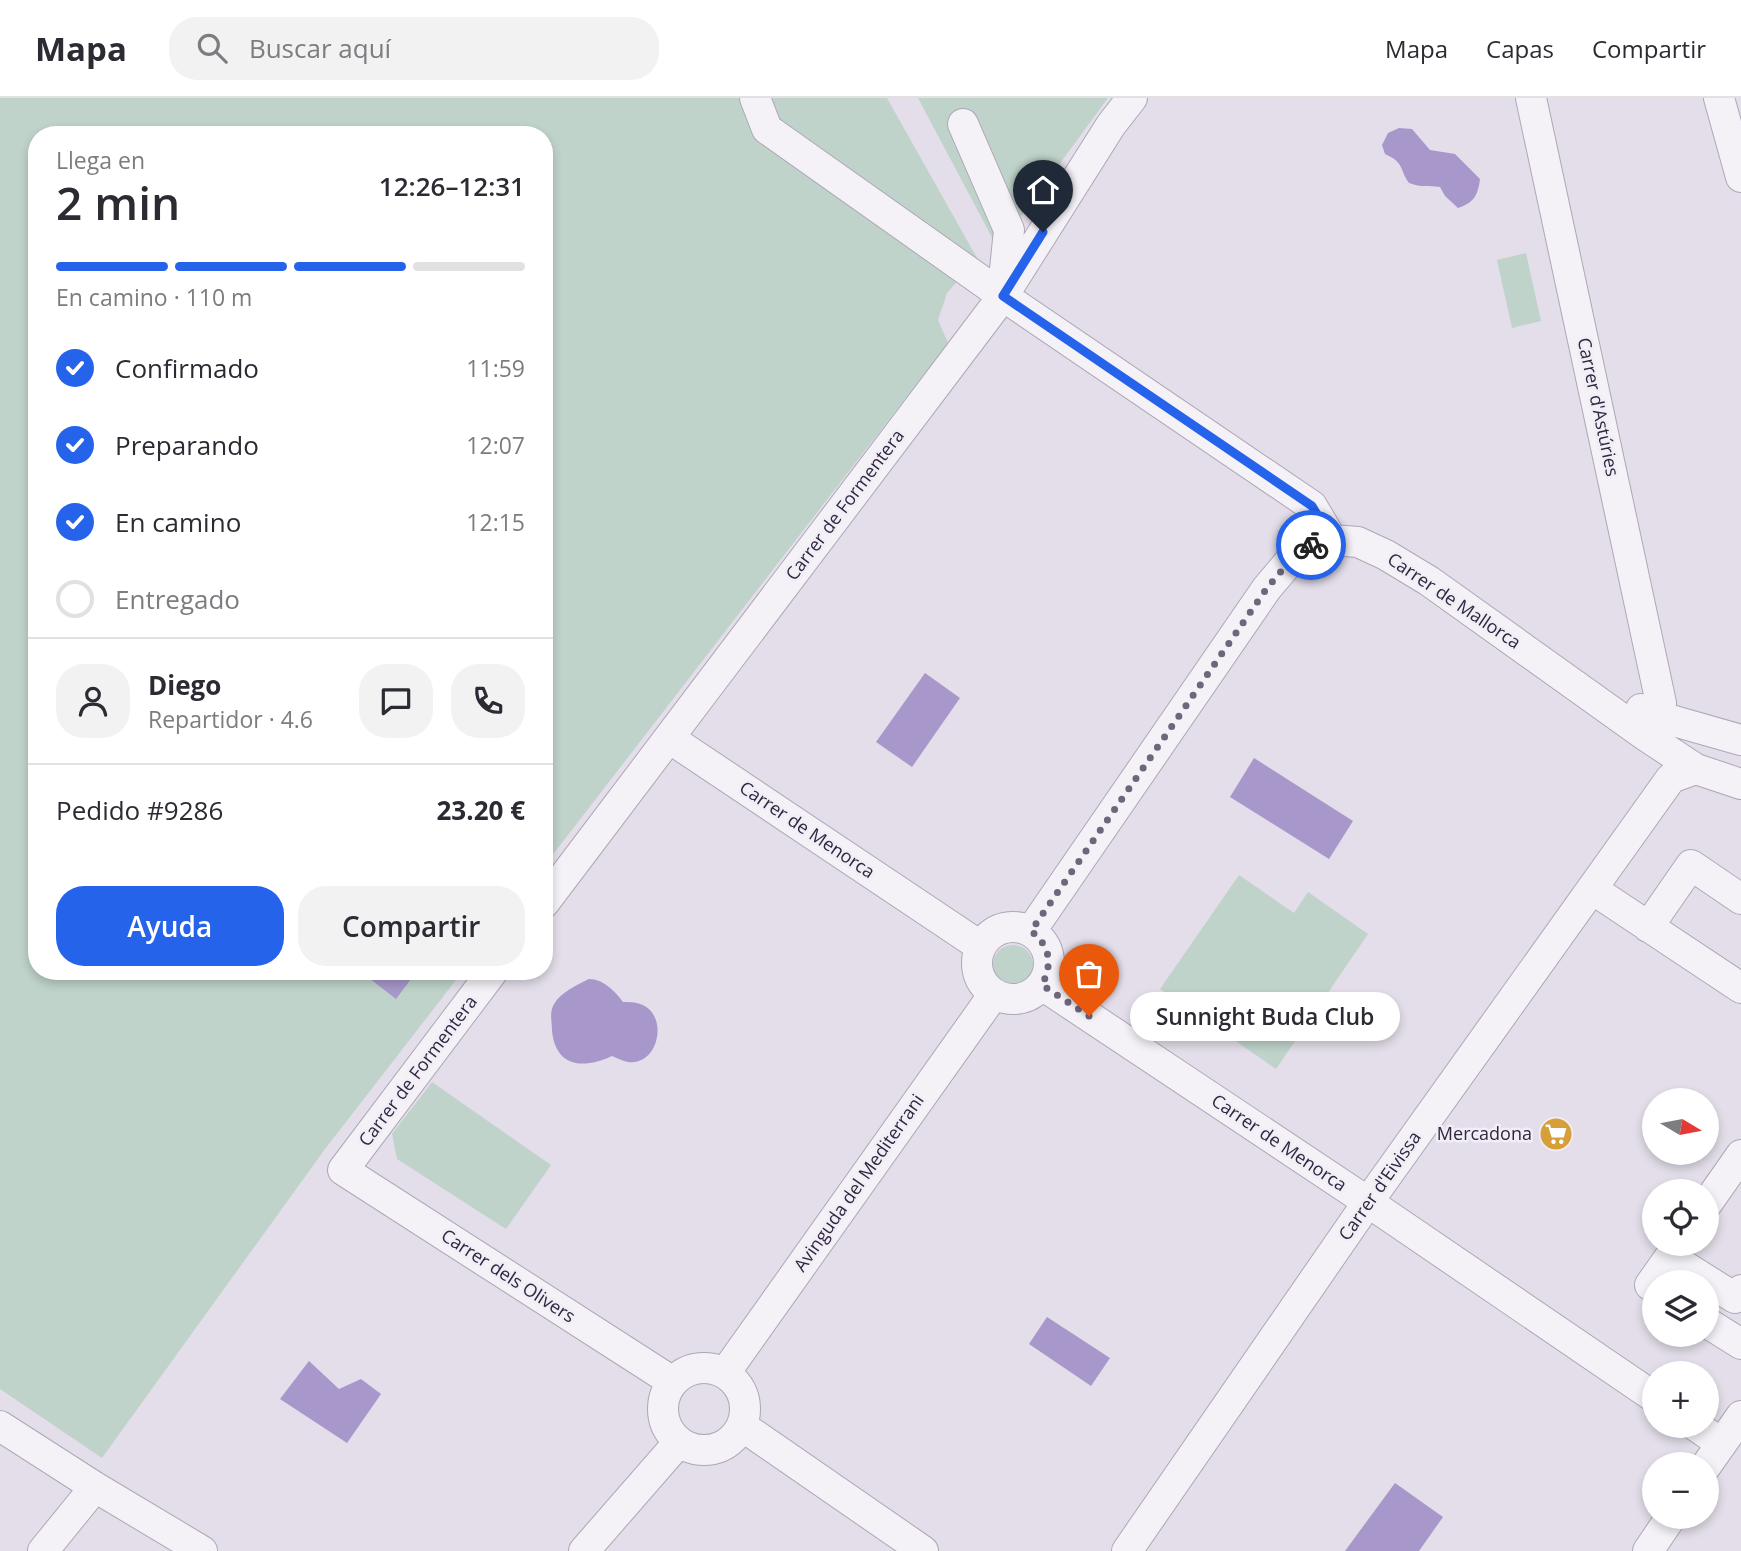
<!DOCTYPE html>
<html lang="es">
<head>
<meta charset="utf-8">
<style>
	:root { --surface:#fff; --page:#f2f2f3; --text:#2b2b33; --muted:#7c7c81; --line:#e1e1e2; --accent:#2563eb }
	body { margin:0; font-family:"Open Sans",sans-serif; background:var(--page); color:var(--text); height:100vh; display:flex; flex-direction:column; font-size:26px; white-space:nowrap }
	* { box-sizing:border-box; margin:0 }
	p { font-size:23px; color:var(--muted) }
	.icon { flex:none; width:38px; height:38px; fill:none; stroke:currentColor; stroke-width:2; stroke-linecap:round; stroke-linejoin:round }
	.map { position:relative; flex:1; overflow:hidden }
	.sheet { position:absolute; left:28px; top:28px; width:525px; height:854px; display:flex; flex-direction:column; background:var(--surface); border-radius:28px; box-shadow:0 4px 10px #0003 }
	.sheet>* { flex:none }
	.needle { width:46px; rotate:100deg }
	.fabs { position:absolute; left:1642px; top:990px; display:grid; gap:14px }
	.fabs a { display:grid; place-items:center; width:77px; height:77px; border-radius:50%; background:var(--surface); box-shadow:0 4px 10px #0003; font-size:35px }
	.pin { position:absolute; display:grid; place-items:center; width:60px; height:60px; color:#fff; margin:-72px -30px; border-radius:50% 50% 50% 0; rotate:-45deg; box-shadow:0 0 7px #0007 }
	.pin .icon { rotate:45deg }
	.courier { position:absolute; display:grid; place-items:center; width:70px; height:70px; margin:-35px; border:5px solid #2563eb; border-radius:50%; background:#fff; color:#222; box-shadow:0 2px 9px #0007 }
	.bubble { position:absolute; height:49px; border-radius:24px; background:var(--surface); box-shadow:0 4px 10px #0003; font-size:23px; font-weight:600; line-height:49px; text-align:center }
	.overview em { font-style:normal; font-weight:600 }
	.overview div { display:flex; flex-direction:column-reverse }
	.overview { display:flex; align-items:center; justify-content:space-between; height:119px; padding:0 28px }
	h1 { font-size:46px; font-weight:600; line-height:52px }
	.bar { display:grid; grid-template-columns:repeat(4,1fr); gap:10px 7px; align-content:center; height:84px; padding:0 28px }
	.bar i { height:9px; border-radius:5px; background:var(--line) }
	.bar .active { background:var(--accent) }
	.bar p { grid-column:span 4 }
	.line { display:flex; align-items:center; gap:18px; padding:0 28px; border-top:2px solid var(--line) }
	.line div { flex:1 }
	.round { display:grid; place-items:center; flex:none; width:74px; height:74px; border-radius:28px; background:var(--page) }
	ol { padding:0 28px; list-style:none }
	li { display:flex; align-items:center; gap:21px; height:77px }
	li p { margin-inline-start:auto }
	li .icon { padding:7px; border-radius:50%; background:var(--accent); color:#fff; stroke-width:4 }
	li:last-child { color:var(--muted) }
	li i { width:38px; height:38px; border:4px solid var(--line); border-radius:50% }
	.cta { display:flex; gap:14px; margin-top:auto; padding:14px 28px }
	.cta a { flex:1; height:80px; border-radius:28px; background:var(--accent); color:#fff; font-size:28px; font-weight:600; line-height:80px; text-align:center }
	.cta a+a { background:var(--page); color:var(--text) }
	header { display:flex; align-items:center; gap:42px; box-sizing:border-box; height:98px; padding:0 35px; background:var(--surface); border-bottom:2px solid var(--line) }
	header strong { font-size:33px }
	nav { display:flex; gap:38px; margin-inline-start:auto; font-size:24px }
	.search { width:490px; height:63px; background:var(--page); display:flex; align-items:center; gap:18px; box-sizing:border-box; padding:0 24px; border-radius:28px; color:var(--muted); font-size:26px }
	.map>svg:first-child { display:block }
</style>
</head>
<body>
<header>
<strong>Mapa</strong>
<div class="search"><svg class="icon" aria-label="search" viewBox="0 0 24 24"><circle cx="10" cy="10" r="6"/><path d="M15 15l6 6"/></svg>Buscar aquí</div>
<nav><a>Mapa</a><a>Capas</a><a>Compartir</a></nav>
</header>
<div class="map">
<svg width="1741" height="1453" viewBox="0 0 1741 1453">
	<rect width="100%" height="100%" fill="#e3dee9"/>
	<!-- green -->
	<path fill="#bfd3ca" d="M0,0H887L977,160L947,195L938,222L948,245L544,768V37H37V873H463L325,1051L102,1360L0,1291Z
		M918,0H1108L1022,117L996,147Z
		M1526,155L1541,223L1512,230L1497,162Z
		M1239,777L1294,815L1308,794L1368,836L1276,971L1160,891Z
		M993 867a20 20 0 1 1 40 0a20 20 0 1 1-40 0Z
		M432,984L551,1067L506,1131L397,1061L392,1036Z"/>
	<!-- water -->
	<path fill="#a797cb" d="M1399,30L1412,31L1430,52L1455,56L1480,81C1478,97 1474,105 1458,110L1445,98L1440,89C1427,87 1423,90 1409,85C1399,71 1405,65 1385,56L1382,47L1388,35Z
		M925,575L960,600L912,669L876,644Z
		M1254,660L1353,723L1329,761L1230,699Z
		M360,873H417L396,901Z
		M589,881C603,881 615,893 623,904C628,904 635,904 640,906C669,915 660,968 628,964C623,963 617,960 612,958C584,971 556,970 552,933C552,923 549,915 554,906C561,894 577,887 589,881Z
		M1047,1219L1110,1260L1091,1288L1029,1246Z
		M309,1263L339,1291L361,1281L381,1296L347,1345L280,1301Z
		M1395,1385L1443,1419L1419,1453H1345Z"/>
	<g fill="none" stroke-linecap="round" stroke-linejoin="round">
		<defs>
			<path id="minor" d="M755,0L767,31L1003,198L1312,408L1332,442
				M1531,0L1661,605L1660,619
				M1719,0L1741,79
				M963,26L1009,132L1003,191
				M1641,611L1660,619L1741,642
				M669,640L980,848
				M1592,791L1741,890
				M544,805L1003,198L1111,27L1132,0
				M977 865a36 36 0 1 1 72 0a36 36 0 1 1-72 0Z
				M1648,829L1691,767L1741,801
				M1031,833L1267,490L1301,450L1332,442L1358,444L1386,457L1429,483L1646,638L1696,671L1741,686
				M493,873L343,1072L673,1284
				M1042,887L1368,1104L1654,1299
				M1706,1107L1741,1057
				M1670,1159L1735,1200L1741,1192
				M1654,1189L1650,1187L1679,1146
				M1706,1224L1741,1246
				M663 1311a41 41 0 1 1 82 0a41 41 0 1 1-82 0Z
				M725,1275L994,896
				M0,1328L95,1389L202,1453
				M742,1328L923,1453
				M1696,1328L1721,1345
				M1706,1368L1741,1318
				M43,1453L95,1389
				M584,1453L679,1344
				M1127,1453L1368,1104L1671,680L1696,671
				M1648,1453L1671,1419"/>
		</defs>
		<!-- minor casing -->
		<use href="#minor" stroke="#aea7b7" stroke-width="32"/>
		<!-- minor -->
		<use href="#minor" stroke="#f4f1f7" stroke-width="30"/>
	</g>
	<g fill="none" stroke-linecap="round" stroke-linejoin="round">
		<!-- done -->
		<path stroke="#70667c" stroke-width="7" stroke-dasharray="0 12.6" d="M1089,918L1042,887C1053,865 1050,848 1031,833L1267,490L1301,450L1311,447"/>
		<!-- route -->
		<path stroke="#2563eb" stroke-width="9" d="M1043,134L1003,198L1312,408L1332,442L1311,447"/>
	</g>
	<!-- icons -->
	<defs>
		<symbol id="supermarket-disc" viewBox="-11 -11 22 22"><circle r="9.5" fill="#d79f3a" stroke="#f1eef6"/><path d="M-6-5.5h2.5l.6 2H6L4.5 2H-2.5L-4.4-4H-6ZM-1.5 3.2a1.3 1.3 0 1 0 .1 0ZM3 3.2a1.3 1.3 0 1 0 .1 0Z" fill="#fff"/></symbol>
	</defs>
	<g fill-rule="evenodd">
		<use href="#supermarket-disc" x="1537" y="1017" width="38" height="38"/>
	</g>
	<g text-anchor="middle" stroke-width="5" stroke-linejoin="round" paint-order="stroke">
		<!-- street labels -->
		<g font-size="18" fill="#322641" stroke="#f1eef6">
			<text transform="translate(1598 309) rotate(78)" y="6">Carrer d'Astúries</text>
			<text transform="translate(845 407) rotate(-53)" y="6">Carrer de Formentera</text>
			<text transform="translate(1454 503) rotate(34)" y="6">Carrer de Mallorca</text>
			<text transform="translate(807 732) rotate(34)" y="6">Carrer de Menorca</text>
			<text transform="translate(418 973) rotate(-53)" y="6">Carrer de Formentera</text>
			<text transform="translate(1279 1045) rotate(34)" y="6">Carrer de Menorca</text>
			<text transform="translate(859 1085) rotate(-55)" y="6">Avinguda del Mediterrani</text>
			<text transform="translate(1380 1088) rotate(-55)" y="6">Carrer d'Eivissa</text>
			<text transform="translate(508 1178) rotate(33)" y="6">Carrer dels Olivers</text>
		</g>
		<!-- poi labels -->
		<g font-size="18" fill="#322641" stroke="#f1eef6" text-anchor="end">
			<text x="1532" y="1042">Mercadona</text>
		</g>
	</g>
</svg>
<div class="fabs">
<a><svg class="needle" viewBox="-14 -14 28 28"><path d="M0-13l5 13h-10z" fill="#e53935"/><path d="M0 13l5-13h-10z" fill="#7c7c81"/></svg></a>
<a><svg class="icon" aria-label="locate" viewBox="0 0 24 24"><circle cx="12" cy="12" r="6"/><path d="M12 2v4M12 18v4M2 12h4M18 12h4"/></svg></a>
<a><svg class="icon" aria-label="layers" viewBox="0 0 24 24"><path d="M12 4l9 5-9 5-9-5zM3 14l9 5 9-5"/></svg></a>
<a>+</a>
<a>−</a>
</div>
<div class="pin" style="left:1089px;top:918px;background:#ea580c"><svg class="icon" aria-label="bag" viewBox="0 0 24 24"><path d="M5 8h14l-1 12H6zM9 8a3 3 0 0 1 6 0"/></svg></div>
<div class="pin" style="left:1043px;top:134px;background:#1f2937"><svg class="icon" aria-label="home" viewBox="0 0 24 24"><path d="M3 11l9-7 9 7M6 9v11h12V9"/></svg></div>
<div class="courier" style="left:1311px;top:447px"><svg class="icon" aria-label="bike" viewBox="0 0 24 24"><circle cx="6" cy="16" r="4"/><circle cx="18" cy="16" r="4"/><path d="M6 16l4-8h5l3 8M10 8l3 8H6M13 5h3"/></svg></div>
<div class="bubble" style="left:1130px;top:894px;width:270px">Sunnight Buda Club</div>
<section class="sheet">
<div class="overview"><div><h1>2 min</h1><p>Llega en</p></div><em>12:26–12:31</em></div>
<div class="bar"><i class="active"></i><i class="active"></i><i class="active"></i><i></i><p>En camino · 110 m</p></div>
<ol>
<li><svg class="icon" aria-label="check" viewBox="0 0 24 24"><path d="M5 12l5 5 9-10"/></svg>Confirmado<p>11:59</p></li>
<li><svg class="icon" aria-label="check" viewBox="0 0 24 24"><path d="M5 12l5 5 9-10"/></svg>Preparando<p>12:07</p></li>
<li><svg class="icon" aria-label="check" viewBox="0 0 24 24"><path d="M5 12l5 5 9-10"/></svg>En camino<p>12:15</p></li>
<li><i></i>Entregado</li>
</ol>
<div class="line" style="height:126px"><a class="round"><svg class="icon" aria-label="person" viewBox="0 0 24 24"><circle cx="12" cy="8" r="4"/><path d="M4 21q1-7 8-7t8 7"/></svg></a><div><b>Diego</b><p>Repartidor · 4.6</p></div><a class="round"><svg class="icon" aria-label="chat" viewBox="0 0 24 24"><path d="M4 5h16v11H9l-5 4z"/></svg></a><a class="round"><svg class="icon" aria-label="phone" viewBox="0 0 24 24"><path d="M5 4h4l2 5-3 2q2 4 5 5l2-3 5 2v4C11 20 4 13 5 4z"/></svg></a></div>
<div class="line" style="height:91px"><div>Pedido #9286</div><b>23.20 €</b></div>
<div class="cta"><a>Ayuda</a><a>Compartir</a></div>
</section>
</div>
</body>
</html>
